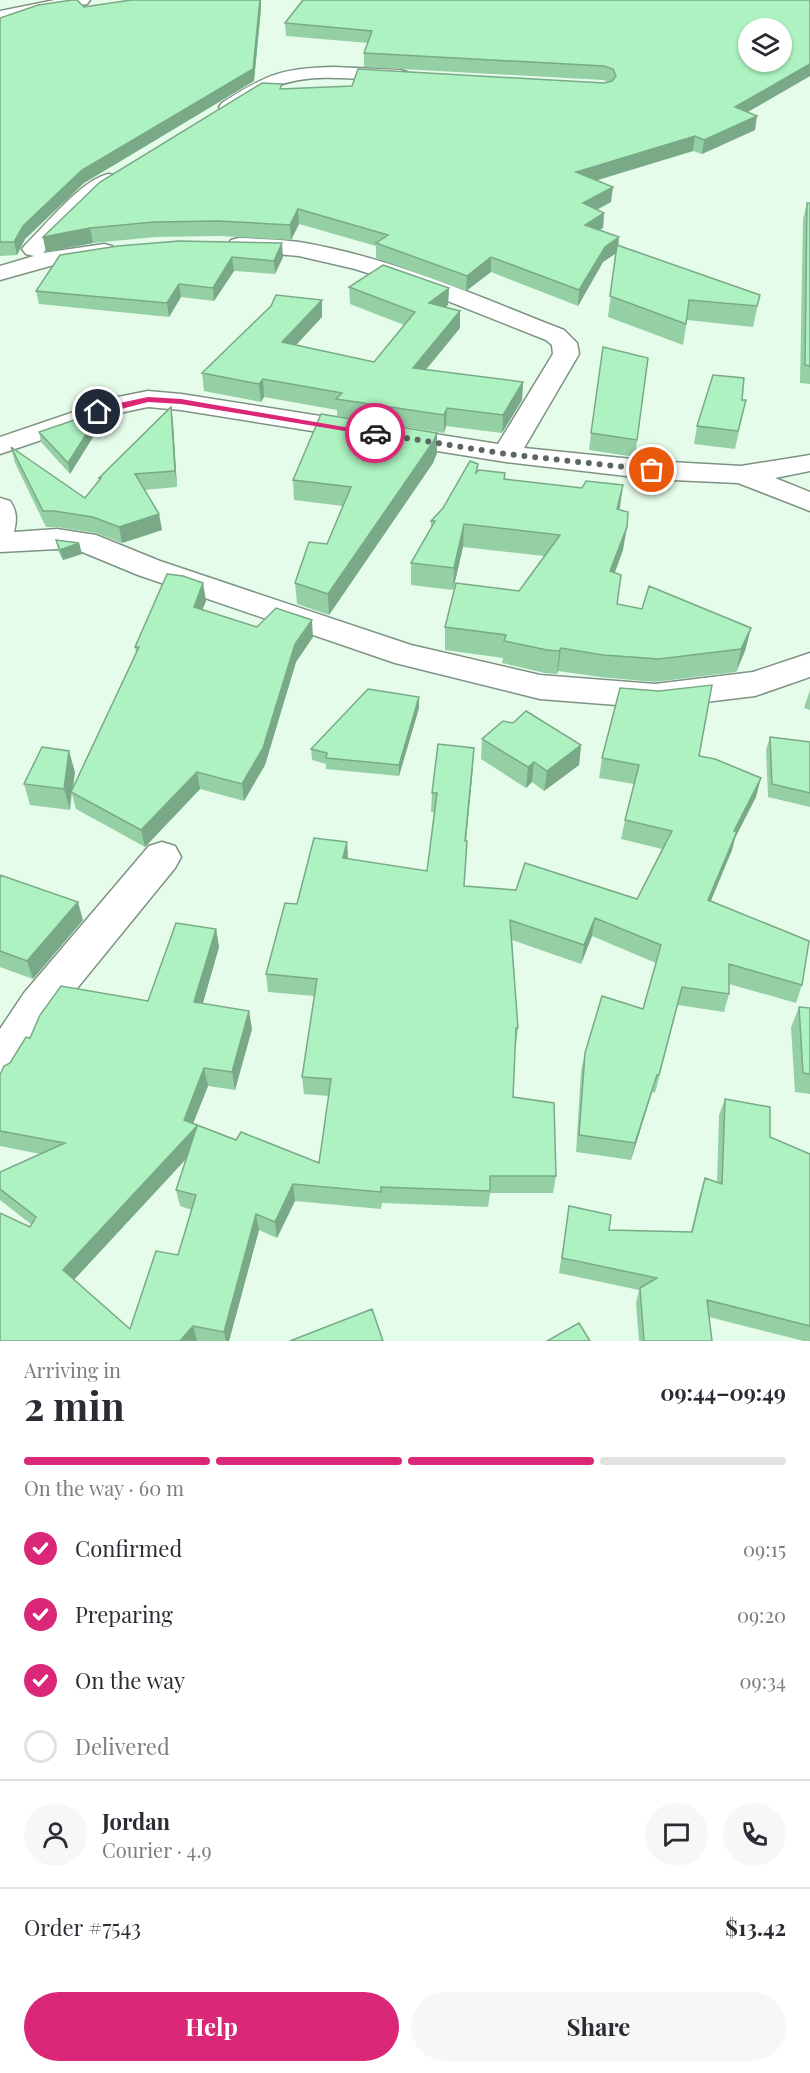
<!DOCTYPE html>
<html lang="en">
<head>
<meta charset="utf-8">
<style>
	:root { --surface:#fff; --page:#f7f7f7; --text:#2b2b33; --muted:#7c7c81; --line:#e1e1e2; --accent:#db2777 }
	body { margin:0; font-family:"Playfair Display",serif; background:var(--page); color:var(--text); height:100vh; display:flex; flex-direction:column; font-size:22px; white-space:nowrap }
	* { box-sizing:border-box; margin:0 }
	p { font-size:20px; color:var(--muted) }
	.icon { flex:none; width:33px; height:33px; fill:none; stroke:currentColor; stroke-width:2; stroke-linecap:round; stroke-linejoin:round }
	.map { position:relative; height:1341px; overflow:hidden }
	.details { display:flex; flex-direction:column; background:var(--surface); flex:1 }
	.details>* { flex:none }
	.tools { position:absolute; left:738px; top:18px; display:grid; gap:12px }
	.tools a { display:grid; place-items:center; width:54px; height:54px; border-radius:50%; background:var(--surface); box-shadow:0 2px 4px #0004; font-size:30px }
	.pin { position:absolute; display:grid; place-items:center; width:51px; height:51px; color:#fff; margin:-26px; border:3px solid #fff; border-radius:50%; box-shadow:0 2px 6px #0007 }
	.courier { position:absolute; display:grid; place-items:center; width:60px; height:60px; margin:-30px; border:4px solid #db2777; border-radius:50%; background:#fff; color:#222; box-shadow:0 2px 8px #0007 }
	.headline em { font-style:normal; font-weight:700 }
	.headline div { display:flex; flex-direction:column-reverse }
	.headline { display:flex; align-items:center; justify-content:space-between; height:102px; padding:0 24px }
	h1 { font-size:39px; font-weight:700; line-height:45px }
	.bar { display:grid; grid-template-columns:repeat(4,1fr); gap:9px 6px; align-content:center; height:72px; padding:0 24px }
	.bar i { height:8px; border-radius:4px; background:var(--line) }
	.bar .active { background:var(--accent) }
	.bar p { grid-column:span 4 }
	.line { display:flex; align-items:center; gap:15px; padding:0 24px; border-top:2px solid var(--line) }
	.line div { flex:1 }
	.round { display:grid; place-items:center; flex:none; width:63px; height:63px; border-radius:32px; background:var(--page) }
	ol { padding:0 24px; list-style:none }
	li { display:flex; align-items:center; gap:18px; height:66px }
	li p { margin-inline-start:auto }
	li .icon { padding:6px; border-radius:50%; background:var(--accent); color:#fff; stroke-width:4 }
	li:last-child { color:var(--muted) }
	li i { width:33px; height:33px; border:3px solid var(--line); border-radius:50% }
	.primary-button { display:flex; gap:12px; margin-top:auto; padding:12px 24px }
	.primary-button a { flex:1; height:69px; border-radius:36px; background:var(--accent); color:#fff; font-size:24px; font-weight:700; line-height:69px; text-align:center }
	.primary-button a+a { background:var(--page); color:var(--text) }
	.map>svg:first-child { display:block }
</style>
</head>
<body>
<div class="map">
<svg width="810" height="1341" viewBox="0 0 810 1341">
	<rect width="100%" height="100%" fill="#e6fceb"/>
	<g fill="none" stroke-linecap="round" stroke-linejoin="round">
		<defs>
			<path id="minor" d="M55,0H90L87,4L81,5L0,21V11Z
				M334,67L400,70L407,72L409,76L407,80L400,82C361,80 317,72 279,85C261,91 243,116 222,111L219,107L222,103C266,75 281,68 334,67Z
				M108,174L116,175L119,180L101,195L43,253L104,244L112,246L116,251L112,256L50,266L0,280V266L34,256L26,254L22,249L26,244C47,224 80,181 108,174Z
				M239,238C259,239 279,239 299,242C391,257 477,296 564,330L577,343L579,354L524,448L652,461L741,466L810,455V471L775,478L810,492V511L738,483L652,479L506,462L181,410L148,407L124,412L0,454V437L118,397L148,391L181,394L498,444L553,354L552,345L546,340L420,290L355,269L299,256L231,250L228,245L231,240Z
				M0,498L10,501C17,511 17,520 14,532L57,529L96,535L160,561L411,645L540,675L655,684L753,672L810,653V677L755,696L655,708L540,699L395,663L138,575L80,551L57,549L0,552Z
				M162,842L175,846L181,857L175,868L52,1019L15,1080L0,1085V1029L24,993L149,846Z"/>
		</defs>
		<!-- minor casing -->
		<use href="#minor" stroke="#7e9283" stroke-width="3"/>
		<!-- minor -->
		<use href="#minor" fill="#fff" fill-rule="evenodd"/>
	</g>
	<!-- wall -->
	<path fill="#95d0a5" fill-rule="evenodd" d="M131,0H261V8L254,81L84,183L25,239L17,255L0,256V18L84,7Z
		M810,0V76L748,112L755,130L702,154L693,151L596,180L611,202L597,210L604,213L603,228L599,230L618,245L760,295L753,327L687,320L683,345L608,317L616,253L603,262L578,306L491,272L466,291L376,258V246L299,224L291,240L219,236L156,237L93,243L46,252L43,237L282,89L604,83L609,82L603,80L364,67V53L368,43L286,36L285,23Z
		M807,203H810V384L800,383L803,219Z
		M60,255L283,257L275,274L234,271L214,301L181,297L169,317L39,304L36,291Z
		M349,287L449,288L448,305L445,307L460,311V328L426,370L523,382L522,400L502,433L446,426L444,433L337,416V410L264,397L261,402L204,391L202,373L271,306L322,300V317L296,345L374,362L404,325L350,304Z
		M648,358L635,457L589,450L591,433Z
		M742,400H746L735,449L694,444L697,426Z
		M171,407L173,423L177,487L144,490L159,514L162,530L122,543L96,533L57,527H46L15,463L11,447L85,498L99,480V478Z
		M101,411L103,421L70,474L41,442L39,432Z
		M437,433V453L433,463L329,615L297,604L295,583L327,544L343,506L294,500L293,480Z
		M477,471L504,479L619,509L623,550L615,572L617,604L751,628L745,651L736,672L655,682L600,677L558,671L557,674L545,673L502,663L503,658L445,650V627L519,591L544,556L463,547L453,590L411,585V563L431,529V521Z
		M56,540L79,543L82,554L63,560L58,551Z
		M203,583L206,601L202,610L257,627L313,637L296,662L265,765L244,801L200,789L145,847L76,809L72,794L70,810L30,805L24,784L75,772L73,789L136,653L135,647Z
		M810,690V710L804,708Z
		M419,697V708L399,776L326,769V764L312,760L311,749Z
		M770,737L810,742V807L768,797L766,750Z
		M482,739L581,745L579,765L544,791L532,782L526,788L481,759Z
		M699,756L756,797L735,838L732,850L711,901L802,985L796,1003L729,984V994L724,1012L678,1005L655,1093L652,1092L631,1160L576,1152L581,1071L585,1053L643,1009L656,963L592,936L581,964L512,940L518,1028L516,1046H515L513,1097L556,1176L553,1193H490L488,1207L382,1203L381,1209L295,1201L277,1238L259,1230L229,1341H0L30,1227L32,1225L0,1200V1172L40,1154L0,1146V1075L30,1038L148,1001L216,929L219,947L203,1003L252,1029L235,1090L208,1086L193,1123L236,1140L319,1163L329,1096L304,1094L302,1077L314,996L268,992L266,974L297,904L347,842L348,859L427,871L434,812H431L432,793L473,767L466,841H467L464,886L637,899L662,849L621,839L625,820L634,784L599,778L602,758ZM186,1159L176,1190L180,1206L192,1210L178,1255L130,1329L74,1280Z
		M0,875L83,920L33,979L0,967Z
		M799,1007L810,1008V1094L795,1092L791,1027Z
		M725,1099L770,1137L810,1154V1341H804L709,1317L712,1341H639L636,1303L639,1290L559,1273L569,1206L609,1230L691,1232L700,1194L705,1178L717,1182L719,1115Z"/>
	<!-- shaded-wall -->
	<path fill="#79a986" d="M261,0V8L254,81L84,183L25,239L17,255L14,242L23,226Z
		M810,64V76L732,121L735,107Z
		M757,116L755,130L702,154L704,140Z
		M695,136L693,151L575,187L576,172Z
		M613,187L611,202L582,217L583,203Z
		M298,209L299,224L291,240L290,225Z
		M604,213L603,228L583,239L585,225Z
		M90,228L93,243L46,252L43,237Z
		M619,237L618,252L603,262L578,306L579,290L605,247Z
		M282,243L283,257L275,274L274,261Z
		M232,257L234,271L214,301L213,288Z
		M491,257V272L466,291L467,276Z
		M179,284L181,297L169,317L167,303Z
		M449,288L448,305L428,320L429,303Z
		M322,300V317L283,359L282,342Z
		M460,311V328L413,385V368Z
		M263,379L264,397L261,402L259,384Z
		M523,382L522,400L502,433L503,415Z
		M171,407L173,423L177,487L175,471Z
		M447,408L446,426L444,433V415Z
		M101,411L103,421L70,474L68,463Z
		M437,433V453L433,463L329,615L328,594Z
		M623,485L620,507L614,531L617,509Z
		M159,514L162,530L122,543L119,527Z
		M464,524L463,547L453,590L454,568Z
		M627,527L623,550L607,593L610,571Z
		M79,543L82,554L63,560L60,550Z
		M203,583L206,601L196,625L194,607Z
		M312,620L313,637L296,662L265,765L244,801L242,784L295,644Z
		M751,628L745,651L736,672L741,649Z
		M561,648L558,671L557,674L559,651Z
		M419,697V708L399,776V765Z
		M581,745L579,765L544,791L547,771Z
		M474,748L473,767L464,860L465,841Z
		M69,751L75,772L72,792H71L70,810L64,789Z
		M534,762L532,782L526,788L528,767Z
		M197,772L200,789L145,847L141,830Z
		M761,778L756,797L735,838L732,850L703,919L708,900L734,831Z
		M347,842L348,861L343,858Z
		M78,902L83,920L33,979L27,961Z
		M595,918L592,936L581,964L584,945Z
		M216,929L219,947L198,1020L194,1002Z
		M249,1011L252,1029L235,1090L232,1072Z
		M204,1068L208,1086L189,1134L197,1126L200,1144L69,1285L63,1270L184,1120Z
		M657,1075L652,1092L631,1160L635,1143Z
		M293,1184L295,1201L277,1238L275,1222Z
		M256,1214L259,1230L229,1341H226L224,1332Z
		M193,1326L197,1341H180Z"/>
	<!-- building -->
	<path fill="#adf2c0" stroke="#79a986" stroke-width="1.5" fill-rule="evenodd" d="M72,0H77L84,7L131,0H260L253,69L82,170L23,226L14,242H0V18L38,5Z
		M303,0H810V64L735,107L757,116L704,140L695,136L576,172L613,187L583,203L604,213L585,225L619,237L605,247L579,290L491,257L467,276L376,243L388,235L298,209L290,225L218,221L154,222L90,228L43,237L100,182L262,83L282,84L280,89L352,86L358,69L604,83L612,81L616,76L613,69L604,66L364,53L372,31L285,23ZM748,28H782V62H748Z
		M807,203H810V366L805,365Z
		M179,241L282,243L274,261L232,257L213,288L179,284L167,303L36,291L60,255L118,246Z
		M617,245L760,295L757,306L689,300L686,324L610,296Z
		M383,265L449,288L429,303L460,311L413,368L523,382L503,415L447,408L444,415L336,399L342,393L263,379L259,384L202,373L271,306L276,295L322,300L282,342L374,362L415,312L349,287Z
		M603,347L648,358L637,440L591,433Z
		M713,375L744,378L742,400H746L738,431L697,426Z
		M171,407L175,471L135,474L159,514L119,527L93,517L54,511H43L11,447L85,498L101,478H99Z
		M101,411L68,463L39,432Z
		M321,414L437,433L433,442L328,594L295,583L309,542L327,544L351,487L293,480Z
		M470,461L478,464L476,473L479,470L505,473L504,479L582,488L586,481L623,485L617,509L628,512L627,527L610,571L621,575L617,604L642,609L649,586L751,628L741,649L659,659L603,655L561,648L559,651L547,650L504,641L506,635L445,627L456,583L519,591L560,535L464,524L454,568L411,563L435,521H431L443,508Z
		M56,540L79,543L60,550Z
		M167,574L183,576L203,583L194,607L257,627L276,608L312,620L295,644L263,748L242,784L197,772L141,830L71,792L139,647H135Z
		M712,685L699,756L715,759L761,778L734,831H737L708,900L809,941L802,985L729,964V994L682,987L659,1075H657L635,1143L579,1135L585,1053L602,996L643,1009L661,945L595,918L584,945L510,920L518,1028H516L513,1097L554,1103L556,1176H490V1191L381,1187V1192L293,1184L275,1222L256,1214L224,1332L193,1326L180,1341H0V1213L30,1227L36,1217L0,1189V1172L65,1143L0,1131V1075L4,1066L10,1063L26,1037L30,1038L40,1015L61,986L148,1001L176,923L216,929L194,1002L249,1011L232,1072L204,1068L184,1120L236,1140L241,1132L319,1163L331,1079L302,1077L317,979L266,974L285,903L297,904L314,838L347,842L343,858L427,871L437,793H432L438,744L474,748L465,841H467L464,886L516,890L525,863L637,899L672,831L625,820L639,765L602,758L620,688L659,691ZM197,1126L176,1190L196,1195L178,1255L156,1251L130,1329L63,1270Z
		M368,689L419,697L399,765L326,758L327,753L311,749Z
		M526,711L581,745L547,771L534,762L528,767L482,739L503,721L513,723Z
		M770,737L810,742V793L772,784Z
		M42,747L69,751L64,789L24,784Z
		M0,875L78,902L27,961L0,951Z
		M799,1007L810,1008V1074L803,1073Z
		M725,1099L770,1107V1137L810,1154V1326L707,1300L712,1341H644L640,1288L657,1278L562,1258L569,1206L611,1215L609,1230L692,1232L705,1178L722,1184Z
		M372,1309L383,1341H290Z
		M579,1323L590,1341H547Z"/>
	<!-- route -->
	<path fill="#db2777" d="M148,397L181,399L379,433L375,436L181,404L148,402L98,415L94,412L115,404Z"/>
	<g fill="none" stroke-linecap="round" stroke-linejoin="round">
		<!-- done -->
		<path stroke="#5c685f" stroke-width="6" stroke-dasharray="0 10.8" d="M375,433L506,454L652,470"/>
	</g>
</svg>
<div class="tools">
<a><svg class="icon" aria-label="layers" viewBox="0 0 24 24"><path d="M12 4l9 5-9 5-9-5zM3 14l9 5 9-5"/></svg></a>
</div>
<div class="pin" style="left:652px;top:470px;background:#ea580c"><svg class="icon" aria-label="bag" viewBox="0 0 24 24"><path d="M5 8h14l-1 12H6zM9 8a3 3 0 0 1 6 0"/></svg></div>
<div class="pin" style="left:98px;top:412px;background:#1f2937"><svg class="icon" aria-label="home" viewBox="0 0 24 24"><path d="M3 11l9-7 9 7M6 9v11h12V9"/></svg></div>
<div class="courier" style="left:375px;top:433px"><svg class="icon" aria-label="car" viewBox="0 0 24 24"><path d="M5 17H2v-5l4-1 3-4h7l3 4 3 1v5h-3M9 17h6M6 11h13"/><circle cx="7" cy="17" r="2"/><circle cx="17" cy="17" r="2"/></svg></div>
</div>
<section class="details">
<div class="headline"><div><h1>2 min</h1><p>Arriving in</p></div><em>09:44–09:49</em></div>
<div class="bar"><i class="active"></i><i class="active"></i><i class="active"></i><i></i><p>On the way · 60 m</p></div>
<ol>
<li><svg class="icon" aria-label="check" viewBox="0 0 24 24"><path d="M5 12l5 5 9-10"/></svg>Confirmed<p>09:15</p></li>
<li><svg class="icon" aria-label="check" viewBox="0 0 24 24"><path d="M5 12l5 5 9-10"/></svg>Preparing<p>09:20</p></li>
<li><svg class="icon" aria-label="check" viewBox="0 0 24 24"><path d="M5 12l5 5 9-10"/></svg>On the way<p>09:34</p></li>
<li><i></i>Delivered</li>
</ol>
<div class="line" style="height:108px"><a class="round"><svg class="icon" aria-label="person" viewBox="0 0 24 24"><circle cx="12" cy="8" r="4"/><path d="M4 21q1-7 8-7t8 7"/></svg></a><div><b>Jordan</b><p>Courier · 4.9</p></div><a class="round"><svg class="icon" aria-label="chat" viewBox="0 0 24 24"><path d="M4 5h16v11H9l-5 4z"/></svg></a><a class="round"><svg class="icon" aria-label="phone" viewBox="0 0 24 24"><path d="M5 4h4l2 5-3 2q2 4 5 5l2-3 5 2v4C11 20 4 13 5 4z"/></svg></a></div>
<div class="line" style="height:78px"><div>Order #7543</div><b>$13.42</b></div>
<div class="primary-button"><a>Help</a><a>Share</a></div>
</section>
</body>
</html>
